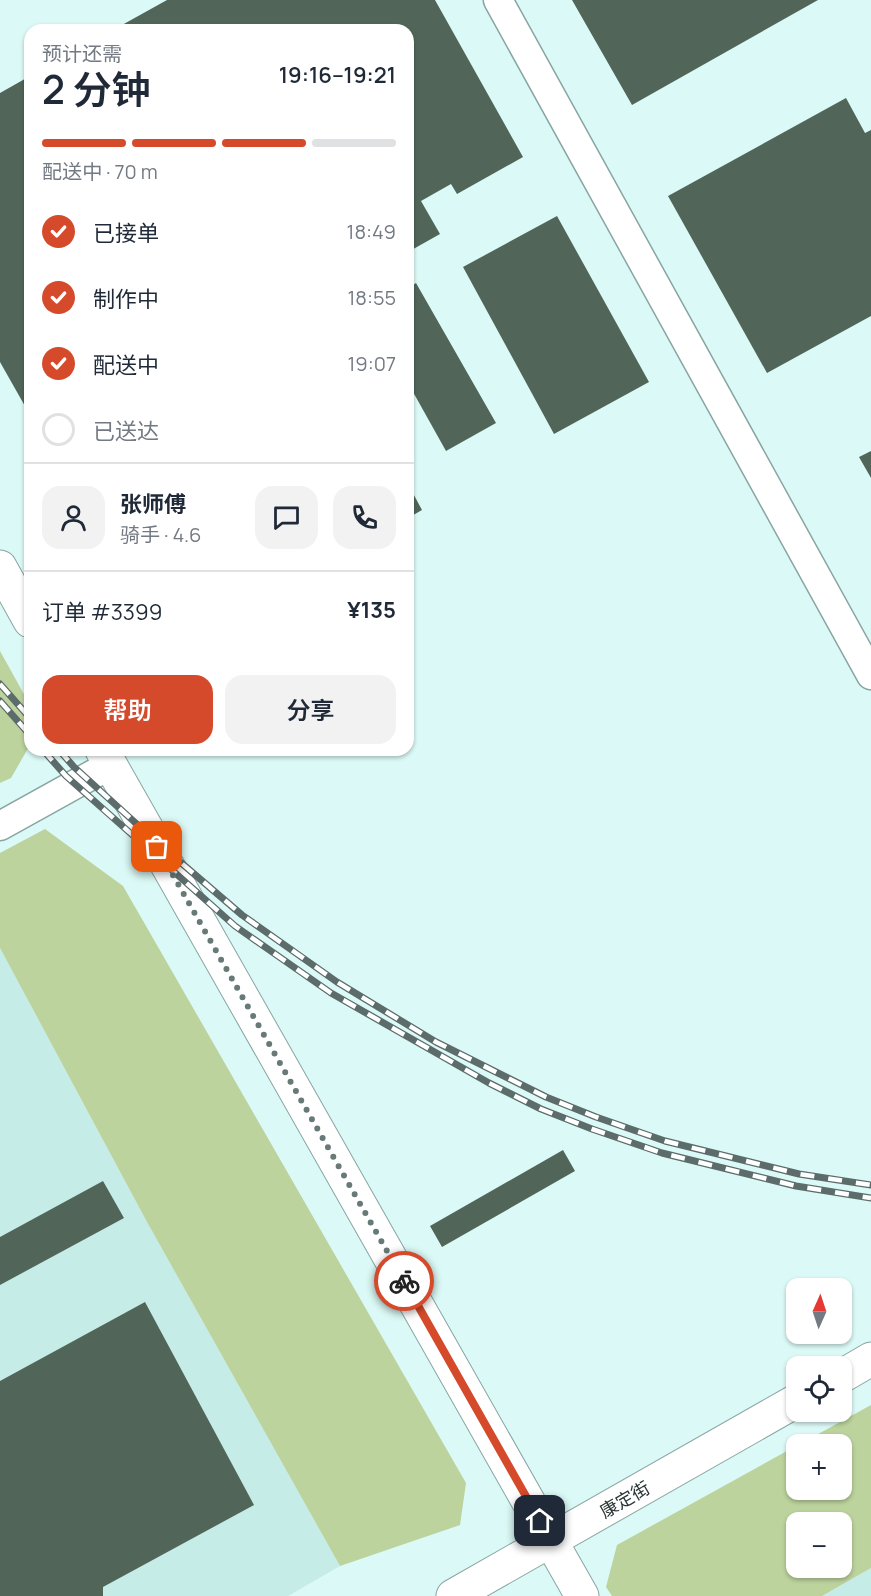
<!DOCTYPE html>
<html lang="zh">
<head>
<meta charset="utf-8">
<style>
	:root { --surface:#fff; --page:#f2f2f3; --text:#1f2937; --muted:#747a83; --line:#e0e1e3; --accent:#d54a2b }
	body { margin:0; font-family:Manrope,"Noto Sans SC",sans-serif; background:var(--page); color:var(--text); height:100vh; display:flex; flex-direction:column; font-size:22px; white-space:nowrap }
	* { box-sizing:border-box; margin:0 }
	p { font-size:20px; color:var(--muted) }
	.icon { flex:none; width:33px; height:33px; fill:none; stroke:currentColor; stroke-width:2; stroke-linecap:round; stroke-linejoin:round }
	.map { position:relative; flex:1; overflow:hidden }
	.details { position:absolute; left:24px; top:24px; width:390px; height:732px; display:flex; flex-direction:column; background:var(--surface); border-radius:18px; box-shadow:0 2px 4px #0004 }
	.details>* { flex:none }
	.needle { width:39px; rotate:3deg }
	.buttons { position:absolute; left:786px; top:1278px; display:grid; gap:12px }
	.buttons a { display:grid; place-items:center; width:66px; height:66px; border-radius:12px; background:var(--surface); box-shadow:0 2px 4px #0004; font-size:30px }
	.pin { position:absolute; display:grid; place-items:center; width:51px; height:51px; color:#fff; margin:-26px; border-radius:12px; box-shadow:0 3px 9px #0006 }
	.courier { position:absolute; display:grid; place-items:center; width:60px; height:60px; margin:-30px; border:4px solid #d54a2b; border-radius:50%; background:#fff; color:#222; box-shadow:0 2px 8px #0007 }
	.headline em { font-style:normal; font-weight:600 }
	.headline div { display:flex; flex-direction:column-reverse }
	.headline { display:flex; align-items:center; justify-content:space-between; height:102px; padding:0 18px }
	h1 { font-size:39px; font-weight:600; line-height:45px }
	.bar { display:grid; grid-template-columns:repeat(4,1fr); gap:9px 6px; align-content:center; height:72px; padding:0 18px }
	.bar i { height:8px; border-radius:4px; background:var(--line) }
	.bar .selected { background:var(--accent) }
	.bar p { grid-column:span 4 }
	.line { display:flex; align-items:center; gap:15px; padding:0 18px; border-top:2px solid var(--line) }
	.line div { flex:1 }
	.round { display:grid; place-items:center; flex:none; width:63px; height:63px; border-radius:18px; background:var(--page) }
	ol { padding:0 18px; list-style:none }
	li { display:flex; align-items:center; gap:18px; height:66px }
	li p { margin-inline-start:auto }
	li .icon { padding:6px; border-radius:50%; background:var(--accent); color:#fff; stroke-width:4 }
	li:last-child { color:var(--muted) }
	li i { width:33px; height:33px; border:3px solid var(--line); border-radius:50% }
	.button { display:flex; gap:12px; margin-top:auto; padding:12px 18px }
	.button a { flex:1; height:69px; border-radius:18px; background:var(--accent); color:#fff; font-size:24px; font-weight:600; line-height:69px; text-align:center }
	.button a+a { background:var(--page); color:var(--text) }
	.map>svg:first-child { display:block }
</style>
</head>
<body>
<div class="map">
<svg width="871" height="1596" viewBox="0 0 871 1596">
	<rect width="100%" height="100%" fill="#dbf9f6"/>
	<!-- built -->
	<path fill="#c6ece8" d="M0,948L147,1222L340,1566L288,1596H0Z
		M871,1568V1596H822Z"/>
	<!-- green -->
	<path fill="#bcd39d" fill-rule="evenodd" d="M0,651L30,705V745L11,778L0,783Z
		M45,829L123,886L466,1483L460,1525L340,1566L147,1222L0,948V853Z
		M871,1405V1568L822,1596H612L606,1587L617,1545L796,1446V1490H842V1444H800ZM796,1522H842V1568H796Z"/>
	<!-- building -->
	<path fill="#516659" d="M167,0H435L523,157L457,194L451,184L421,201L440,234L408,252V30H113Z
		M572,0H818L632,105Z
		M30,76V415L0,362V93Z
		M846,98L865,133L871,130V316L767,373L668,196Z
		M557,216L649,382L554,434L463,267Z
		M416,283L496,423L446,451L408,383V288Z
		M871,451V478L859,457Z
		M408,484L422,510L408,518Z
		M563,1150L575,1171L442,1247L430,1226Z
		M103,1181L124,1218L0,1285V1237Z
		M145,1302L254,1505L103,1587V1596H0V1381Z"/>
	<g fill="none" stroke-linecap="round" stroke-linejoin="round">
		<defs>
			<path id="minor" d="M498,0L871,675
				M0,826L110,765"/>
			<path id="tertiary" d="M0,567L30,621
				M102,750L582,1596"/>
			<path id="secondary" d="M842,1376L871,1359
				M453,1596L796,1401"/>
		</defs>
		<!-- minor casing -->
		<use href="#minor" stroke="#88a5a2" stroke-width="31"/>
		<!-- tertiary casing -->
		<use href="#tertiary" stroke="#88a5a2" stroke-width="35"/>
		<!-- secondary casing -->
		<use href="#secondary" stroke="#88a5a2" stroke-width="35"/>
		<!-- minor -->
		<use href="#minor" stroke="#fff" stroke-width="28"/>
		<!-- tertiary -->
		<use href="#tertiary" stroke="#fff" stroke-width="33"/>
		<!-- secondary -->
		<use href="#secondary" stroke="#fff" stroke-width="33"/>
		<defs>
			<path id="rail" d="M0,684L30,718
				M0,701L30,735
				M43,750L66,776L235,926L331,993L489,1083L541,1109L592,1129L662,1153L796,1186L871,1198
				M59,750L74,767L151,837L242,915L337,982L436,1042L546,1097L596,1117L665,1141L799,1174L871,1185"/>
		</defs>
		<!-- rail casing -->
		<use href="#rail" stroke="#5c6c6b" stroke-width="7"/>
		<!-- rail -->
		<use href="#rail" stroke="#fff" stroke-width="4.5" stroke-dasharray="14" stroke-linecap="butt"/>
	</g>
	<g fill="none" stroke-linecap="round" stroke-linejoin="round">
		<!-- done -->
		<path stroke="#687a78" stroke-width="6" stroke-dasharray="0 10.8" d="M157,847L404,1281"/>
		<!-- route -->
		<path stroke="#d54a2b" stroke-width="8" d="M404,1281L540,1521"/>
	</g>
	<g text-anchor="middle" stroke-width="6" stroke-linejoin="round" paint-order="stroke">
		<!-- street labels -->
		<g font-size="18" fill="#2a3534" stroke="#fff">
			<text transform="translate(625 1500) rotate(-30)" y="6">康定街</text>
		</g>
	</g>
</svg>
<div class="buttons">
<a><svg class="needle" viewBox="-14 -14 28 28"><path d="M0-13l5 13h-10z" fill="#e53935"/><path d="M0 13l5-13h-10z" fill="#747a83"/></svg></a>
<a><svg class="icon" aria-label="locate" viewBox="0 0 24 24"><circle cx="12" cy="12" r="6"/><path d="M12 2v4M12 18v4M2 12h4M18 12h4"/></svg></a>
<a>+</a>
<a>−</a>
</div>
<div class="pin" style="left:157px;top:847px;background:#ea580c"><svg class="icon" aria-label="bag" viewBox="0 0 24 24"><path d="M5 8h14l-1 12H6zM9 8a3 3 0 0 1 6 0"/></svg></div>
<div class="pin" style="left:540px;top:1521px;background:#1f2937"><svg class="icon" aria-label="home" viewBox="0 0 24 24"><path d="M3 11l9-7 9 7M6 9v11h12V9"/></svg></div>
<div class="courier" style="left:404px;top:1281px"><svg class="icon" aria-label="bike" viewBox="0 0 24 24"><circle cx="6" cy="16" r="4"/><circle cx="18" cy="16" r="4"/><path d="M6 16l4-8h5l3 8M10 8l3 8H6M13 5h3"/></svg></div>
<section class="details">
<div class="headline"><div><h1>2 分钟</h1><p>预计还需</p></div><em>19:16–19:21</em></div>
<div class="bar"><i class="selected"></i><i class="selected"></i><i class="selected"></i><i></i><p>配送中 · 70 m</p></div>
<ol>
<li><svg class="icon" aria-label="check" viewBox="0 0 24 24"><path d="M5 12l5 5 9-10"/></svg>已接单<p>18:49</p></li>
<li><svg class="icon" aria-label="check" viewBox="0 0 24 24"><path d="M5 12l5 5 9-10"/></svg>制作中<p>18:55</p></li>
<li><svg class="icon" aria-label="check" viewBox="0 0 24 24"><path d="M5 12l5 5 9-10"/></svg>配送中<p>19:07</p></li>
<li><i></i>已送达</li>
</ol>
<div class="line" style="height:108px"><a class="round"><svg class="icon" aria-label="person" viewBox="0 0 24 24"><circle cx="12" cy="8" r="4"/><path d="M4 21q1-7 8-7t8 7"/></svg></a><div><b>张师傅</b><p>骑手 · 4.6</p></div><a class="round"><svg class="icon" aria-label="chat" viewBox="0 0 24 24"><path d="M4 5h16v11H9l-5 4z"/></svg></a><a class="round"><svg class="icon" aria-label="phone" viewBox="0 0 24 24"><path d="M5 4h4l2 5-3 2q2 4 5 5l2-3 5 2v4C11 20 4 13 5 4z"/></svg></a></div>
<div class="line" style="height:78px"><div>订单 #3399</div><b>¥135</b></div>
<div class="button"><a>帮助</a><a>分享</a></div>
</section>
</div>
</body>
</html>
